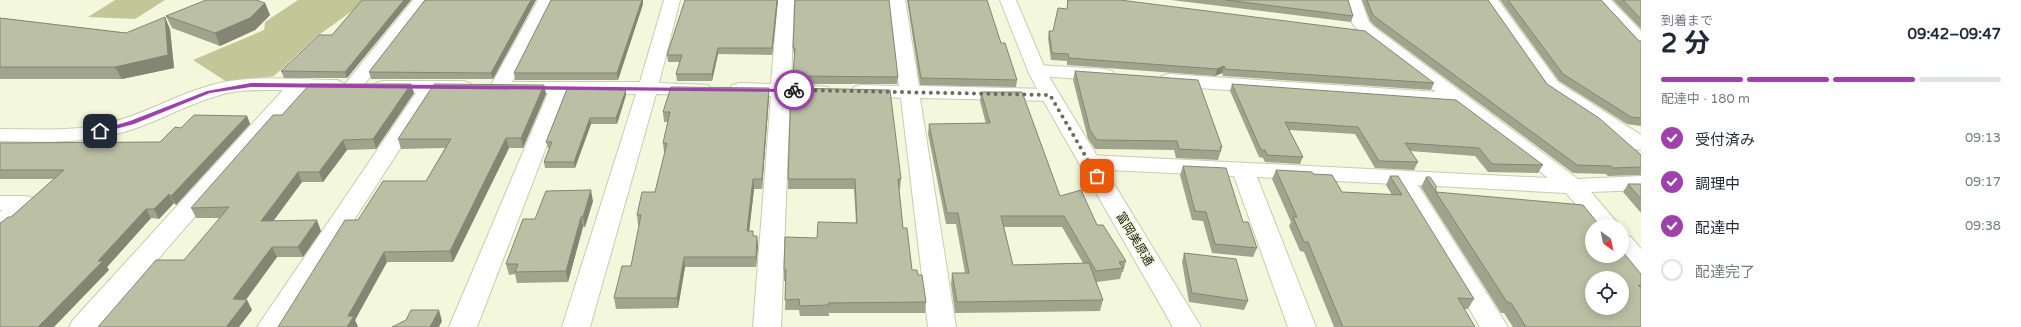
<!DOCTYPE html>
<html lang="ja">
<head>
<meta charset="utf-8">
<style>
	:root { --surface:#fff; --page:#f6f6f7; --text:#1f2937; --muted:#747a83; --line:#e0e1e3; --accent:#9e41ab }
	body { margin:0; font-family:"Varela Round","Noto Sans JP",sans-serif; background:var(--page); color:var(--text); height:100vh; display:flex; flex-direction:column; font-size:15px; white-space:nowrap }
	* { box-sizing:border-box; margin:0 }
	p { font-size:13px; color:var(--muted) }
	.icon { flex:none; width:22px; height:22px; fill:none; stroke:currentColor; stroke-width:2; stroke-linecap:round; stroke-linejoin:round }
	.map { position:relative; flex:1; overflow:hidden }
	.drawer { display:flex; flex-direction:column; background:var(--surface); width:380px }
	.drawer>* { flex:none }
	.needle { width:26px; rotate:147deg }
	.fabs { position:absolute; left:1585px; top:219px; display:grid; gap:8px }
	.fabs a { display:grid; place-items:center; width:44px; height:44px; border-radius:50%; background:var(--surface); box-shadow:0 2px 10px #0003; font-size:20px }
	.pin { position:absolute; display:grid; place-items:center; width:34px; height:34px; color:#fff; margin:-17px; border-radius:8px; box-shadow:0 2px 6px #0006 }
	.courier { position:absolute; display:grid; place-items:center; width:40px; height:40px; margin:-20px; border:3px solid #9e41ab; border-radius:50%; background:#fff; color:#222; box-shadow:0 1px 5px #0007 }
	.headline em { font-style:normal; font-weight:700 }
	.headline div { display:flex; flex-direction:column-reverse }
	.headline { display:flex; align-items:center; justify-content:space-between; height:68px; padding:0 20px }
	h1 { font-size:26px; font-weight:700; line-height:30px }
	.bar { display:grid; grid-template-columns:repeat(4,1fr); gap:6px 4px; align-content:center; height:48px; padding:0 20px }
	.bar i { height:5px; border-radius:3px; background:var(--line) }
	.bar .active { background:var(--accent) }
	.bar p { grid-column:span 4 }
	ol { padding:0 20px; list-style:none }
	li { display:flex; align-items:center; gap:12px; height:44px }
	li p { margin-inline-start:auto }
	li .icon { padding:4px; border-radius:50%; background:var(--accent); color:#fff; stroke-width:4 }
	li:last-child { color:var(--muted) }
	li i { width:22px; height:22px; border:2px solid var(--line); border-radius:50% }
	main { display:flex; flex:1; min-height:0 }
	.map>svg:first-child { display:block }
</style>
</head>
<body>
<main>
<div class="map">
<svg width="1641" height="327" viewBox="0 0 1641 327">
	<rect width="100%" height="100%" fill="#f3f7db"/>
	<!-- green -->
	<path fill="#c2c797" d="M115,0H165L135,19L88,17Z
		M298,0H363L352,11L316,37L274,76L227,82L193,60L264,30L265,22Z"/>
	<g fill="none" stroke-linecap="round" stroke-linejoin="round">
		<defs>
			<path id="minor" d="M413,0H430L360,90L353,92L345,88L337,92L304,91L99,327H69L73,320L283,90C262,90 238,89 217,96C185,105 156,123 124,132C83,144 42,142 0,141V129C36,129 74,132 109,123C149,113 184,90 224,82C261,75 300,80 337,80L345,84Z
				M538,0H554L512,82H640L664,0H680L659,83L708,85L711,89L708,93L701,95L656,94L590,327H562L636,94L567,93L477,327H449L548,93C534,93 521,93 508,91C504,91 499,93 493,91L490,87Z
				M778,0H794L791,84L828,87L831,91L828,95L821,97L790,96L781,327H753L771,96L732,93L729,89L732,85L739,83L771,84Z
				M889,0H905L919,86L1050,89L1057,91L1060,95L1057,99L1050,101L920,98L956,327H928L901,98L854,95L851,91L854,87L861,85L899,86Z
				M1345,0H1361L1369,22L1374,27L1578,179L1641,176V190L1591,192L1620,226H1595L1566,193L1418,185L1508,327H1480L1395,184L1257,177L1316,327H1288L1234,176L1089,169L1081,167L1078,162L1081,157L1089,155L1548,178L1453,105L1169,86L1162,84L1159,80L1162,76L1169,74L1436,92L1362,35L1352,23Z
				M1482,0H1498L1558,82L1641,135V150L1633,149L1544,90Z
				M1594,0H1611L1641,31V47L1635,46Z
				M1037,65L1105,69L1112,71L1115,75L1112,79L1105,81L1030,75L1028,71L1030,67Z
				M383,81H463L470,83L473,87L470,91L436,93L285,327H257L416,93H383L376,91L373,87L376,83Z
				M0,196H25L33,198L37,203L8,230L0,233V212L2,210H0Z
				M1622,235L1631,237L1641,249V274L1632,271L1619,256H1622Z"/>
			<path id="tertiary" d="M1000,0H1016L1046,71L1060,95L1201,327H1173L1040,95L1028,71Z"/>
		</defs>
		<!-- minor casing -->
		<use href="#minor" stroke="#c8ccb0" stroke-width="2"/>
		<!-- tertiary casing -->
		<use href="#tertiary" stroke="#c8ccb0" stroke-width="2"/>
		<!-- minor -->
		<use href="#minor" fill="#fff" fill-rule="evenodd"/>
		<!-- tertiary -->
		<use href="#tertiary" fill="#fff" fill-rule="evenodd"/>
	</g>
	<!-- wall -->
	<path fill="#a1a48d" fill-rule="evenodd" d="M362,0H411L347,78H284L281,71L332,35Z
		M425,0H536L493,79H371L369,72Z
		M685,0H778L772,55L718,54L712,81H677L676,74L680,62H668L667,55Z
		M795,0L898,77L897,84H793V76L795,55H794L793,48Z
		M907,0H987L1001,43L1017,80L1016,87L920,85Z
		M1067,0H1120L1434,83L1431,90L1223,76L1222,73L1215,76L1067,65V61L1051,60L1048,38L1049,31H1053L1067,9Z
		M1171,0H1348L1353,16L1351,22Z
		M1362,0H1488L1547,84L1641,155V175L1608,176L1606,174L1573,173L1375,26L1370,21Z
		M1500,0H1601L1639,41H1641V126L1627,124L1559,81Z
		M1613,0H1641V29Z
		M265,3L270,15L255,30L220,46L172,28L166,16Z
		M643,4L618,80H515L514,73Z
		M0,18L126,33L170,29L174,68L122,79H0Z
		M1075,71L1222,147L1218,160L1176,158L1174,150L1095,149L1088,139L1073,80Z
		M411,84L414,93L376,149L347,150L323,182H302L273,221L321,231L303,257H277L246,300H247L252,310L184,260L221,218H196L191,208Z
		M1232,84L1543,165L1538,173L1488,172L1475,156L1410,151L1418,162L1414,170L1375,168L1355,134L1289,130L1303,157L1300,164L1265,162L1263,158L1259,157L1230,91Z
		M544,85L546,94L523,148H509L453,262H387L355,320L358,327H278L358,220L426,181L445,148L401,149L398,139Z
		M769,88V97L762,189H754L749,231L753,236H757L758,246L756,267H685L678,308L616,309L614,298L631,266L639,225H638L637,215L655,192L665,152H664L663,143L668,122H664L663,112Z
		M626,90V95L617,124H591L575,168H545L544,162L549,148H548L546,142Z
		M981,92L1060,196L1097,225L1126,261L1123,272H1122L1120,279L1096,282L1103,300L1100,311L955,313L951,284L952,273H965L956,224H946L928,134L929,124H986L980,101ZM1004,227H1062L1083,263L1013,265Z
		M247,116L250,124L176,205L174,203L159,219L151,218L107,267L109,270L11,217L54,179H0V143L160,142L181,128Z
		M1183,166L1243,222L1257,248L1253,257L1212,253L1203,221L1192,220L1180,175Z
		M1276,170L1313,174L1342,192L1392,195L1386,185L1390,176L1474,299L1468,309H1464L1475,327H1334L1304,252L1300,251L1289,226L1291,222L1272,179Z
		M1426,177L1436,192L1641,274V327H1513L1504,313H1501L1421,187Z
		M788,179H901L900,189H899L903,228L912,270L918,275L926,302L925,313H829V316H800L799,310H785L786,281H784V270L817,238L856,223L854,189H788Z
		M1628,184H1641V213L1623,192Z
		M593,201L585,227H583L568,282L517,283L515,274L509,275L506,264L535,219Z
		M1184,253L1248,301L1244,310L1189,302L1182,262Z"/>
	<!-- shaded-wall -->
	<path fill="#838673" d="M404,0H411L347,78L345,72Z
		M531,0H536L493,79L491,73Z
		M640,0H643V4L618,80L617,73Z
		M777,0H778L772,55V48Z
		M265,3L270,15L255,30L220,46L215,33Z
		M165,17L170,29L174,68L122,79L115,67Z
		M718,48V54L712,81V74Z
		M1224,66L1222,73L1215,76L1217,69Z
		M411,84L414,93L376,149L373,139Z
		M544,85L546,94L523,148L521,138Z
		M769,88V97L762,189V179Z
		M626,90V95L617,124L616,118Z
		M247,116L250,124L176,205L171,196Z
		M590,118L591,124L575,168L574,162Z
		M506,138L509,148L453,262L450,251Z
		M343,140L347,150L323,182L319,172Z
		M298,172L302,182L266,231L261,221Z
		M753,179L754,189L748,241L747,231Z
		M591,190L593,201L585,227L583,217Z
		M169,194L174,203L159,219L154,209Z
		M146,209L151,218L107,267L109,270L54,327H38Z
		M581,217L583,227L568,282L566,271Z
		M317,220L321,231L303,257L298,247Z
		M757,236L758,246L756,267V257Z
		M272,247L277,257L238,310L233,299Z
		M384,252L387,262L355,320L358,327H347L348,316Z
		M684,257L685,267L678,308L677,298Z
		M247,300L252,310L239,327H226Z
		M439,310L442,321L439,327H430Z"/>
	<!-- building -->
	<path fill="#bbbfa4" stroke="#838673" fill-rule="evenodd" d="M206,0H256L265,3L250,18L215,33L166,16Z
		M362,0H404L345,72L281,71L319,35H332Z
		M425,0H531L491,73L369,72Z
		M551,0H642L617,73H514Z
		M685,0H777L772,48H718L712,74H676L682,55H667Z
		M795,0H889L898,77L793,76L795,48H793Z
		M908,0H987L1001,43H1005L1017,80L921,78Z
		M1068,0H1120L1365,31L1434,83L1225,69L1224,66L1217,69L1069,58L1068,54L1052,53L1049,31H1053L1058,8L1067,9Z
		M1226,0H1348L1353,16Z
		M1367,0H1488L1547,84L1599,118L1641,155V167L1613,168L1611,166L1577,165L1378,19L1373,15Z
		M1508,0H1601L1639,41H1641V118L1631,117L1563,74Z
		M1623,0H1641V19Z
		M165,17L168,55L115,67H0V18L126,33Z
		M1075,71L1198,80L1222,147H1220L1221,151L1179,149L1177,141L1097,140L1090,130Z
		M310,84H411L373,139L343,140L319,172H298L261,221L317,220L298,247H272L233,299L247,300L226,327H98L156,260H184L229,207L191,208L273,115H282Z
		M434,84L544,85L521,138H506L450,251L384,252L348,316H354L347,327H278L345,220H358L383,181H426L451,139H398Z
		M1232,84L1456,100L1543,165L1492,164L1479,148L1405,143L1418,162L1379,161L1358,127L1285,122L1303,157L1267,155L1265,150H1261Z
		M671,87L769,88L762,179H753L747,231H753V236H757L756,257H684L677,298H614L622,266H631L641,215H637L642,192H655L667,143H663L670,112H663Z
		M791,88L890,90L901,179H898L903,228H907L912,270H917L918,275H922L926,302L828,303L829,305L800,306L799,299L785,300L786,270H784L785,237L817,238L818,222L857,223L855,179H788Z
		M567,89L626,90L616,118H590L574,162H544L552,142H546Z
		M981,92H1022L1060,196L1081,190L1097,225H1103L1126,261L1119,262L1123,268L1096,271L1064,216H1001L1013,265L1089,263L1103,300L957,302L952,273H969L958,213H947L929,124L990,123Z
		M194,115L247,116L171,196L169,194L154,209H146L98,261H103L38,327H0V223L2,222L8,217H11L64,170H0V143L160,142L175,127L181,128Z
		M1183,166L1226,168L1243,222H1248L1257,248L1215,244L1206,212L1195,211Z
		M1276,170L1312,172L1313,174L1332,175L1342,192L1402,195L1390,176H1398L1474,299L1458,298L1475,327H1343L1308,242H1304L1293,217H1297Z
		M1426,177H1430L1436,186V192L1583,205L1600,226H1592V256H1622V251L1641,274V286L1638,285L1641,288V327H1526L1511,303L1507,302ZM1592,278H1622V308H1592Z
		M1628,184H1641V199Z
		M591,190L583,217H581L566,271L515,272L518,264H506L523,219H535L546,191Z
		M1184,253L1236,259L1248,301L1192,293Z
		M411,310H439L430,327H392L406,320Z"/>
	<!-- route -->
	<path fill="#9e41ab" d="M251,83L794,89L797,90L794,92L251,87L210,93L134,124L100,133L96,131L130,121L207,91Z"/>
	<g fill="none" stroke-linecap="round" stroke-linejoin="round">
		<!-- done -->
		<path stroke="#6a6d5c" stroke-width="4" stroke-dasharray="0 7.2" d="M794,90L1050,95L1097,176"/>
	</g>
	<g text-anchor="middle" stroke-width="3" stroke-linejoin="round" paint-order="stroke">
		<!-- street labels -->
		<g font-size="12" fill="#212218" stroke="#f3f7db">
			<text transform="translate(1135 239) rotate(59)" y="4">富岡美原通</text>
		</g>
	</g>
</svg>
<div class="fabs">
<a><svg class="needle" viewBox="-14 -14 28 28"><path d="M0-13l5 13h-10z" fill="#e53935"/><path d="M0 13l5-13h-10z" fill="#747a83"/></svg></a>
<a><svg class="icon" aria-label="locate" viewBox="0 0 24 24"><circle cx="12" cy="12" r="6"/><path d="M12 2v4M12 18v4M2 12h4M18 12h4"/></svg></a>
</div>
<div class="pin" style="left:1097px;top:176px;background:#ea580c"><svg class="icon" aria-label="bag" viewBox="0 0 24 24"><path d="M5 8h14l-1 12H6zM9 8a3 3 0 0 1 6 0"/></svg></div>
<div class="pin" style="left:100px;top:131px;background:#1f2937"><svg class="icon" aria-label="home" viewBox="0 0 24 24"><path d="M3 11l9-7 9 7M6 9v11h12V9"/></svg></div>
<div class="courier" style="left:794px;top:90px"><svg class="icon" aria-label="bike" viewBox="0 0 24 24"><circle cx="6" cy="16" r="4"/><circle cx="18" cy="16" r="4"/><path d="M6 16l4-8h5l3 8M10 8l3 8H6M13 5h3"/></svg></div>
</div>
<section class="drawer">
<div class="headline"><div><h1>2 分</h1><p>到着まで</p></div><em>09:42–09:47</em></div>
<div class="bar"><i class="active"></i><i class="active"></i><i class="active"></i><i></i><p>配達中 · 180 m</p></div>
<ol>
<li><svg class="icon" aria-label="check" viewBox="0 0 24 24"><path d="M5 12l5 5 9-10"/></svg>受付済み<p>09:13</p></li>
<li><svg class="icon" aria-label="check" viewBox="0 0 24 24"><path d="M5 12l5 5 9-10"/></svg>調理中<p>09:17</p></li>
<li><svg class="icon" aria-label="check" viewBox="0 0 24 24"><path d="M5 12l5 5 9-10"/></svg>配達中<p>09:38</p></li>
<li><i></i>配達完了</li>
</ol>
</section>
</main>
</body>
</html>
